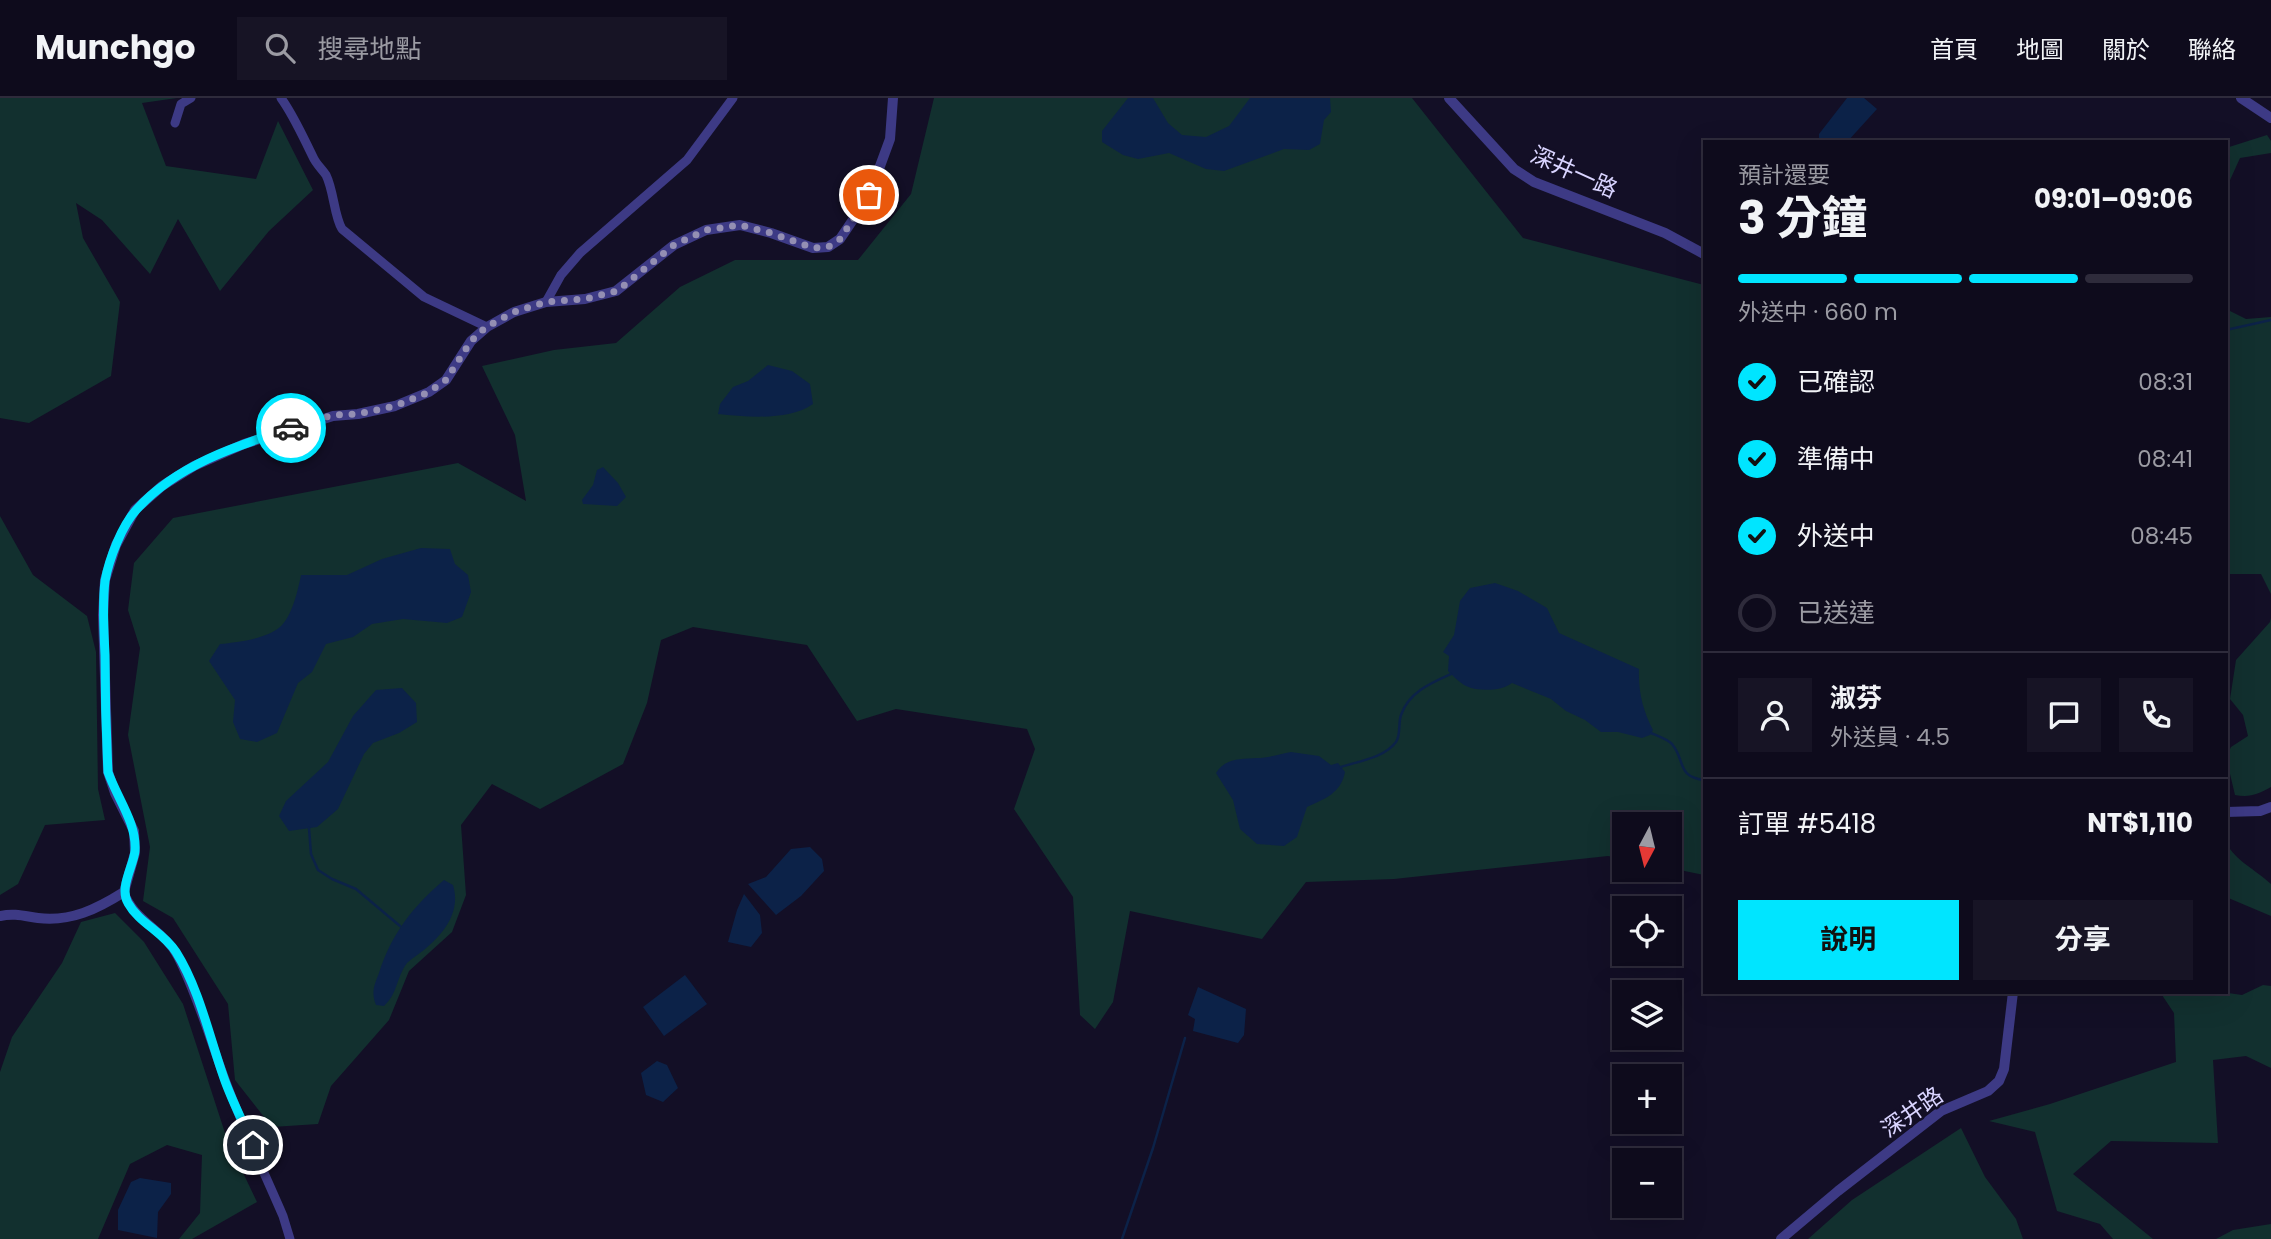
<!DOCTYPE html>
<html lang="zh-TW">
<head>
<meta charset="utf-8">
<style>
	:root { --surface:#0e0b1c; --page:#171425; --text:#f1f3f6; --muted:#9b9ba3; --line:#2e2b3b; --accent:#00e5ff }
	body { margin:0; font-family:Poppins,"Noto Sans TC",sans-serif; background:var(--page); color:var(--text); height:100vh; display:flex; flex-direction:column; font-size:26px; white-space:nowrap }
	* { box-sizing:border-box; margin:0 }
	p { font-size:23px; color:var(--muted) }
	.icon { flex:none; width:38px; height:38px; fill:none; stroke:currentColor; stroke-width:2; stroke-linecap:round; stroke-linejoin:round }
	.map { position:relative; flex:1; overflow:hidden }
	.details { position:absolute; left:1703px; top:42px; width:525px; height:854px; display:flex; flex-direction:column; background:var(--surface); border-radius:0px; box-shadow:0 7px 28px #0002,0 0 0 2px var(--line) }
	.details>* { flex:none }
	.needle { width:46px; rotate:187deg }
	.tools { position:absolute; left:1612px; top:714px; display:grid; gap:14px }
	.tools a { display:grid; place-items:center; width:70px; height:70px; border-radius:0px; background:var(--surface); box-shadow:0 7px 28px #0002,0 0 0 2px var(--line); font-size:35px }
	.pin { position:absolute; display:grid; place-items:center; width:60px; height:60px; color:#fff; margin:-30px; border:4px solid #fff; border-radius:50%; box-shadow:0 2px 7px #0007 }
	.courier { position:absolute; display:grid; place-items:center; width:70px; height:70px; margin:-35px; border:5px solid #00e5ff; border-radius:50%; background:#fff; color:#222; box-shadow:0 2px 9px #0007 }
	.head em { font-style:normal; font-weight:700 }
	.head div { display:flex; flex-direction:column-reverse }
	.head { display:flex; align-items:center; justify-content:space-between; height:119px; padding:0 35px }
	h1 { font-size:46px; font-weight:700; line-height:52px }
	.bar { display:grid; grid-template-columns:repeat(4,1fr); gap:10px 7px; align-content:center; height:84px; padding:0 35px }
	.bar i { height:9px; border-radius:5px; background:var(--line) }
	.bar .current { background:var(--accent) }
	.bar p { grid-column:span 4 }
	.line { display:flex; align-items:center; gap:18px; padding:0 35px; border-top:2px solid var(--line) }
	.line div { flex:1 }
	.round { display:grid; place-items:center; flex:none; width:74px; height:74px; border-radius:0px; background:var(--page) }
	ol { padding:0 35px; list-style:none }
	li { display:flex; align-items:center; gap:21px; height:77px }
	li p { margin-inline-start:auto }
	li .icon { padding:7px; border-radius:50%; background:var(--accent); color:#111; stroke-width:4 }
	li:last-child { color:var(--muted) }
	li i { width:38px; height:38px; border:4px solid var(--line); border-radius:50% }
	.primary-button { display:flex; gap:14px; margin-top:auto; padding:14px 35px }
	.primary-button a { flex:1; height:80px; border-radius:0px; background:var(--accent); color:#111; font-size:28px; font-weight:700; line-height:80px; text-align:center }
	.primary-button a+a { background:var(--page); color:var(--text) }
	header { display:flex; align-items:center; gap:42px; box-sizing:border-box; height:98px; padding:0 35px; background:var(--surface); border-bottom:2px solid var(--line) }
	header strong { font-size:33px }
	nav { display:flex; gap:38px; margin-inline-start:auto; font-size:24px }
	.search { width:490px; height:63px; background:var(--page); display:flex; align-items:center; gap:18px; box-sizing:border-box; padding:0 24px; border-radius:0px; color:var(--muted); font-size:26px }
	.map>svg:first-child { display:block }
</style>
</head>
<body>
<header>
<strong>Munchgo</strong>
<div class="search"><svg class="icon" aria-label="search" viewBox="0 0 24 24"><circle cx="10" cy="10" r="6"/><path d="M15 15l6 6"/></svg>搜尋地點</div>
<nav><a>首頁</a><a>地圖</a><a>關於</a><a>聯絡</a></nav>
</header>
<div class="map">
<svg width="2271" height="1141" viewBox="0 0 2271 1141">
	<rect width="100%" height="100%" fill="#130f26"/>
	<!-- green -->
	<path fill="#12302f" d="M0,0H177L142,5L166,68L256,81L278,23L313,92L269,133L220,193L178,121L150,176L102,122L76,105L83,140L120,204L111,278L29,325L0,320Z
		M934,0H1412L1523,140L1704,187V777L1670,770V726H1624V761L1608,758L1394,781L1306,784L1262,841L1130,813L1113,904L1095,931L1080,917L1073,799L1014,711L1035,651L1027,631L896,611L857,623L807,547L693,529L661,542L647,605L623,666L540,711L492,686L461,727L466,797L452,834L409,873L389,922L331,988L318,1026L272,1029L235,982L228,906L173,820L143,803L150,749L128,637L140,550L128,512L134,465L173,420L458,365L526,403L515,337L482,268L554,252L616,245L680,189L735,162H858L911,96Z
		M2267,37L2271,43V55L2240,60L2226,91V50Z
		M2226,211L2246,221L2271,219V496L2261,476H2226Z
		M0,418L33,477L87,518L96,554L98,691L105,722L45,727L18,786L0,797Z
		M2271,520V689C2258,696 2250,700 2235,697L2226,659L2231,649L2248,638L2243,617L2230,601L2236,562L2270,524Z
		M2226,745C2236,763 2256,772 2271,786V818L2226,799Z
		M115,815L144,844L183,906L227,1041L257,1104L192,1141H179L200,1115L202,1057L167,1047L130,1066L98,1141H0V974L12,939L62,865L81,824Z
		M2263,887L2271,888V970L2246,958L2213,962L2218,1045L2111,1043L2073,1076L2153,1141H2113L2100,1126L2057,1113L2035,1034L1989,1023L2050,1006L2176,964L2174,915L2160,894H2221L2242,897Z
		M1961,1030L1985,1079L2016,1121L2023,1141H1808L1852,1102Z
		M2271,1126V1141H2216L2233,1132Z"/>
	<!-- water -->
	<path fill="#0c2248" d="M1128,0H1153L1168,25L1182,37L1206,39L1229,28L1250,0H1330L1331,14L1324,22L1320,46L1309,52L1284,51L1224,73L1206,71L1169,55L1138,61L1123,57L1102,44V33Z
		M1847,0H1864L1877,11L1847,44H1819V36Z
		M768,267L792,273L810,286L813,306C789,323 747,319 718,316L720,306L733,289L748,283Z
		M603,369L618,385L626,399L617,408L583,406L582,402L593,387L597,372Z
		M421,450L450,451L455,466L468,477L471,494L462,519L447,525L403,521L372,526L353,539L326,546L312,574L298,585L277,635L257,644L240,641L233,624L235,602L209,563L220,546C238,544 266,541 280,529C292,519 298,492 301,477H347L382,461Z
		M1495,485L1518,493L1547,510L1559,535L1639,571C1638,593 1643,613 1653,632L1650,637L1642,640L1618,634H1601L1585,622L1566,613L1551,601L1512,585C1502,593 1479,594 1466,588C1460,585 1453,578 1448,573L1449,558L1443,554L1454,537L1460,503L1470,490Z
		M402,590L416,605L417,624L399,635L373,645L364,656L338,711L317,729L289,733L279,718L286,703L328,664L353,618L376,592Z
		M1291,654L1319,658L1331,667L1338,665L1345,674C1341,695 1325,701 1307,709L1297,739L1284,748L1257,746L1240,731L1233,702L1216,675C1225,660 1241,661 1257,660C1268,660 1280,656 1291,654Z
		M810,749L822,761L824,773L801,798L776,817L748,786L766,779L791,751Z
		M444,782L453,787C461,813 445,835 424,852C419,856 412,860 407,865C396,880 398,895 384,908L376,907C371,894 374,888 379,875C391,837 413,808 444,782Z
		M744,796L760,817L762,835L751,849L728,844L737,812Z
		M685,877L707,906L664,938L643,909Z
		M1198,889L1246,911L1244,937L1238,945L1193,933L1195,921L1188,917Z
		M657,963L667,967L678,990L663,1004L646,997L641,975Z
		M140,1080L171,1085V1096L158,1114L157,1140L118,1132V1112L131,1084Z"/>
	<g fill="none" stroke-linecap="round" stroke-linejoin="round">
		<!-- stream -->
		<path stroke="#0c2248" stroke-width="2.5" d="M2226,232L2271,222
			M1651,635C1658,638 1667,641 1672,646C1686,663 1676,678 1704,682
			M1341,669C1359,663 1384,660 1396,644C1401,637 1398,625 1401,617C1409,594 1431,585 1451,576
			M309,730L311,756L318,772L332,781L356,791L400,828
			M1122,1141L1153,1050L1185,940"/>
		<!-- minor -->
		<path stroke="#3d3a85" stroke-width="9" d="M281,0C294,18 303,39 313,59C316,66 322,71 326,77C334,93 334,118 342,131L424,199L487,229
			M175,25L181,6L191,0
			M546,204L561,177L580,155L687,62L733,0
			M124,794C133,822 165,832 178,859C198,899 210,942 226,984C243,1030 264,1074 283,1118L290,1141"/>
		<!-- tertiary -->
		<path stroke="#3d3a85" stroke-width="10" d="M1449,0L1514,71L1534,84L1665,135L1704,156
			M2241,0L2271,20
			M2226,714L2260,713L2271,709
			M0,818C14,815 24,818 38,820C71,824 97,811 124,794L135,755L134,733L115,695L108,674L103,517L105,482L116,447L135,412L162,388L194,368L244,346L333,318L358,316L395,308L429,294L446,282L471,243L487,229L514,214L546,204L585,201L616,193L674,147L706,132L740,127L771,135L813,150L828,149L840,141L869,98L890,41L893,0
			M1781,1141L1838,1093L1941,1013L1988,993L1999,983L2004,971L2013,894"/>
	</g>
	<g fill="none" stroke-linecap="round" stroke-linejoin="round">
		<!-- done -->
		<path stroke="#948fb3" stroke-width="7" stroke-dasharray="0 12.6" d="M291,330L333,317L358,316L395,308L429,294L446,282L471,243L486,229L514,214L546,204L585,201L617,193L674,147L706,132L740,127L771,135L813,150L828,149L840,141L869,97"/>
		<!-- route -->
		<path stroke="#00e5ff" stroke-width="9" d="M253,1047C244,1026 233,1005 225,983C210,942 200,892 176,854C163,834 139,825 128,805C119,790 133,769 135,753C137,725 117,700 108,674C106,635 105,596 105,557C104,533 102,507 105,483C109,461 122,427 137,411C177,367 236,348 291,330"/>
	</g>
	<g text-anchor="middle" stroke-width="5" stroke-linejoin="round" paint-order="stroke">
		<!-- street labels -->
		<g font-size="23" fill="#d9d4ff" stroke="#130f26">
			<text transform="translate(1574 74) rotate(24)" y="8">深井一路</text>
			<text transform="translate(1912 1014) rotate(-35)" y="8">深井路</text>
		</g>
	</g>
</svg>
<div class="tools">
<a><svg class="needle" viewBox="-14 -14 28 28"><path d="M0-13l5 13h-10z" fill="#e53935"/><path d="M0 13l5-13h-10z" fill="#9b9ba3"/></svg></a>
<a><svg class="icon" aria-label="locate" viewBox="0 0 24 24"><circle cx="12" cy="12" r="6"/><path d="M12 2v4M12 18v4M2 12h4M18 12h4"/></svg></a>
<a><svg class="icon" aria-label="layers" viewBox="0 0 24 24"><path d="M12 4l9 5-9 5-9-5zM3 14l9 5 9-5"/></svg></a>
<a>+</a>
<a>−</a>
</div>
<div class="pin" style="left:869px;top:97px;background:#ea580c"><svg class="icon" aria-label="bag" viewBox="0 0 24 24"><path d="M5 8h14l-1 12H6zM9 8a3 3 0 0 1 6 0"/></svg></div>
<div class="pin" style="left:253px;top:1047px;background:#1f2937"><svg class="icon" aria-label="home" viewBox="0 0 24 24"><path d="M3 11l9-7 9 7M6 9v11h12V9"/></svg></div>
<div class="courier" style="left:291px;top:330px"><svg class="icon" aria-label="car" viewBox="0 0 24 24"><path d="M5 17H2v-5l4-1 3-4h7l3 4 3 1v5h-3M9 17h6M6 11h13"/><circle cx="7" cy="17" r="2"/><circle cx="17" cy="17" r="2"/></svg></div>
<section class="details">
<div class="head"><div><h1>3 分鐘</h1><p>預計還要</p></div><em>09:01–09:06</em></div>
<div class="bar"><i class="current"></i><i class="current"></i><i class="current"></i><i></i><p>外送中 · 660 m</p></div>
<ol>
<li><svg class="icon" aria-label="check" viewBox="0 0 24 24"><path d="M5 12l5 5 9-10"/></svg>已確認<p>08:31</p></li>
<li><svg class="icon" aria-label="check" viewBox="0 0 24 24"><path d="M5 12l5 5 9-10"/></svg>準備中<p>08:41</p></li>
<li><svg class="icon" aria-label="check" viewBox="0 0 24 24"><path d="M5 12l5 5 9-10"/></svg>外送中<p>08:45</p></li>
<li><i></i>已送達</li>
</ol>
<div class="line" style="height:126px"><a class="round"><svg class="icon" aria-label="person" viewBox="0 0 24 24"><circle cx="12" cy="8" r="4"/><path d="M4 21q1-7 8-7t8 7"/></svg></a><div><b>淑芬</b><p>外送員 · 4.5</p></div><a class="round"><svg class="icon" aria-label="chat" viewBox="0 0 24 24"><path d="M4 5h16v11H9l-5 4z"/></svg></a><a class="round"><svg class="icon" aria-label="phone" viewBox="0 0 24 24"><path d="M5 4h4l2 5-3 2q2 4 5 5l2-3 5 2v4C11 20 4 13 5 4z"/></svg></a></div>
<div class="line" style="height:91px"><div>訂單 #5418</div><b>NT$1,110</b></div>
<div class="primary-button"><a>說明</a><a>分享</a></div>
</section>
</div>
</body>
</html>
